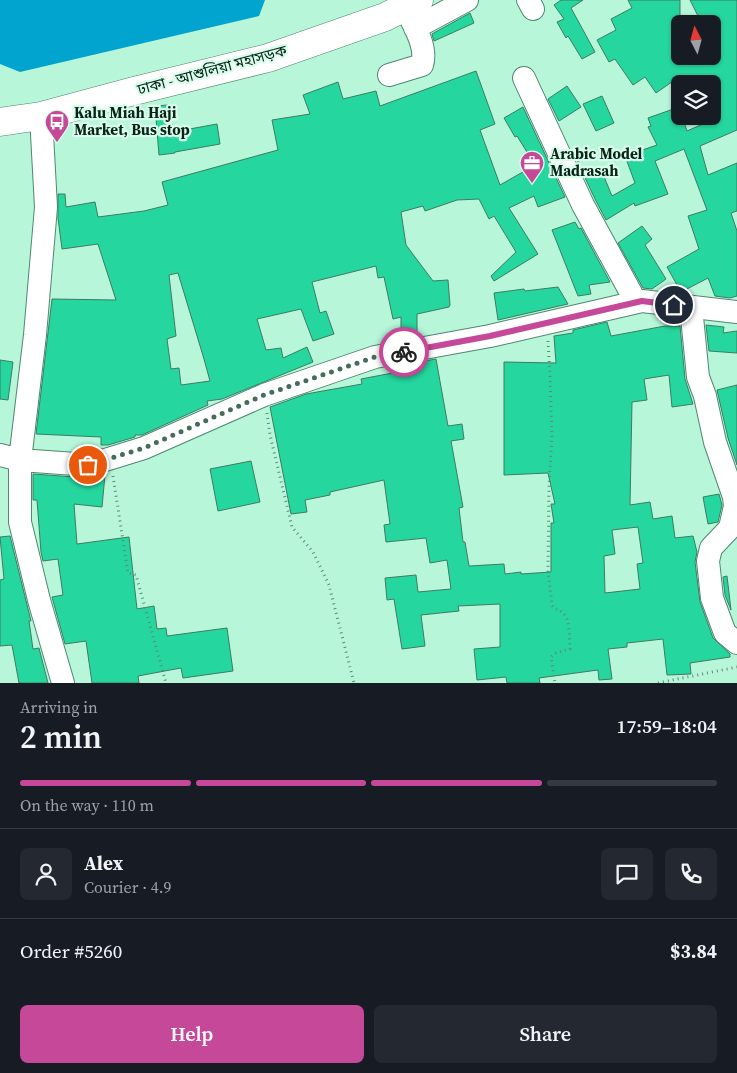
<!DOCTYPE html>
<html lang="en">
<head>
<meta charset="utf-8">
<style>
	:root { --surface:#171b24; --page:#242831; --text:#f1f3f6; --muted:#9ea1a6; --line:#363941; --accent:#c54998 }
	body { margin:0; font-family:"Source Serif 4","Noto Sans Bengali",serif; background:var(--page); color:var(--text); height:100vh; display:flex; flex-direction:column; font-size:19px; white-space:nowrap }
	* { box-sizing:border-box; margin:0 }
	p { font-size:16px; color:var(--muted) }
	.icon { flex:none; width:28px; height:28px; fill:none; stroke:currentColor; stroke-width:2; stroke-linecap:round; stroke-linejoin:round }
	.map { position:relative; height:683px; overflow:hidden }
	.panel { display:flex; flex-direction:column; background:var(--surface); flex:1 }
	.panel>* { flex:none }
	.needle { width:32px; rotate:354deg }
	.controls { position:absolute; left:671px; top:15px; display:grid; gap:10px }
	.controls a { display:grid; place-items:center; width:50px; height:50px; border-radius:8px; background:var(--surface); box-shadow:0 1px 4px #0004; font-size:25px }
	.pin { position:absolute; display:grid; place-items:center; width:42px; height:42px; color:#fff; margin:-21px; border:2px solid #fff; border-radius:50%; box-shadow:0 1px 5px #0007 }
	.courier { position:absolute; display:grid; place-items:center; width:50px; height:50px; margin:-25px; border:4px solid #c54998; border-radius:50%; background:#fff; color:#222; box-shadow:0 1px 6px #0007 }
	.headline em { font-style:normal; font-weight:600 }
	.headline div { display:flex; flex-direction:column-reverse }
	.headline { display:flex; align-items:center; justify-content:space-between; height:85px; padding:0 20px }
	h1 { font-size:32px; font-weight:600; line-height:38px }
	.bar { display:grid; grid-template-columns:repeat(4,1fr); gap:8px 5px; align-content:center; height:60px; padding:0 20px }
	.bar i { height:6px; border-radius:4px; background:var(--line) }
	.bar .active { background:var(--accent) }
	.bar p { grid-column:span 4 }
	.line { display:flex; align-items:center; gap:12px; padding:0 20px; border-top:1px solid var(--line) }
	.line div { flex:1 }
	.round { display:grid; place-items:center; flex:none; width:52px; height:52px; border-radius:8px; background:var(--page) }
	.action { display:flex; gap:10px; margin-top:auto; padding:10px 20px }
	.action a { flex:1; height:58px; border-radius:8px; background:var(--accent); color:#fff; font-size:20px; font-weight:600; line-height:58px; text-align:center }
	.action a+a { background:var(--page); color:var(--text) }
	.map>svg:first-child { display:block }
</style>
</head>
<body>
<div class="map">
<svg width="737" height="683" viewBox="0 0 737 683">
	<rect width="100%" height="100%" fill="#b7f6d9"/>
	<!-- water -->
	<path fill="#00a4ce" d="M0,0H265L259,16L20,72L0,64Z"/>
	<!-- building -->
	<path fill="#25d79e" stroke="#3f7b63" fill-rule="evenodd" d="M561,0H583L571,8L595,52L582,59L568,36L566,38L557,22L564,19L554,5Z
		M628,0H680V56H712V24H702L690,0H737V130L700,146L708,175L737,163V211L731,213L737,231V296L730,298L715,296L708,278L681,292L667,267L699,249L688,216L707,210L684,149L655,161L668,194L635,206L634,203L606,220L595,199L572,150L574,149L583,173L600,167L612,196L635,183L625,156L657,145L648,127L651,126L648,118L679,107L680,116H682L687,131L712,120V84H679L676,79L656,93L645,77L633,85L615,59L609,62L597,40L616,30L611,19L632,8Z
		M470,13L474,23L434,41L432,34Z
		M476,71L495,124L480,130L500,185L535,165L517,136L515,137L504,118L523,107L565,197L538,207L534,196L509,208L538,254L494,281L491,276L516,252L494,216L489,219L479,199L457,200L425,211L423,206L401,212L406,245L433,281L448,280L450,305L449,307L417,314V332H401V317L393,319L384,277L378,278L376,266L312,282L320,313L326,311L334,334L313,341L301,309L257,319L266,350L281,348L283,358L307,347L313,362L222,399L207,401L208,405L142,435H135V437L108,445H101V437L36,434L52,299L116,300L98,244L62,249L58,218V194H65L66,207L95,202L98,217L144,211L168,205L162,182L278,150L272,120L310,114L303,95L338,82L343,99L376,91L380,106ZM178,273L204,359L210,381L181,385L179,368L171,369L167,339L176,336L169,275Z
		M567,86L581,107L559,121L548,99Z
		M602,96L614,123L596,131L583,104Z
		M168,105L170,125L172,124L173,132L217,124L220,144L175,152V153L159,155L155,106Z
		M575,222L579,229L581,228L610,282L589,285L591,294L578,296L552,230Z
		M642,226L652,239L645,245L666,279L652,289L643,288L618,243Z
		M558,287L568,304L498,320L494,293L524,289L525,291Z
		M607,322L611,336L665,326H680L685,379L693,404L672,407L669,375L644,379L647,400L632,402L630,505L650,502L653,519L672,516L675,538L693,536L697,552L695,562L700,602L713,638L730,654V657L690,663L691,674L667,675L663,639L627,643V647L608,649L612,679L599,680L598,670L539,678L540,683H507L506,677L477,680L474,649L500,647V604L458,606L459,611L421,615L425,646L402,649L394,599L387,600L385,578L416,575L418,592L451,589L447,560L430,563L426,538L386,542L384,525L390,524L384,480L330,492V495L305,500L307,512L291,514L270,407L306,394L362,384L361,379L403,371L402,365L436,359L448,426L462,424L464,439L451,441L463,507L459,508L463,542H465L469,566L504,564L505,574L521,572V574L551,572V523H554L551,504H555L548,473L504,475V362L556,363L554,336L573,333V330ZM638,527L643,563L637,564L640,589L605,593L604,556L615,554L612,530Z
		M706,325L724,327L723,333L737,331V353L709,351Z
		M0,360L13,362L8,400L0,399Z
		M737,385V465L728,438L717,390Z
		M251,461L260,502L218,511L210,469Z
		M33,474L88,478L105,475L102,507L74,504L77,544L129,537L137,609L154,606L157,629L166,628L167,636L227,628L233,671L183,678L181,668L138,676L139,683H92L86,641L65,644L52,597L63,595L58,559L43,561L41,552L37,500H33Z
		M719,494L722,505L718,522L708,524L703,497Z
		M10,536L31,621H29L33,649L39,648L48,683H19L12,645L0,646V580L4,579L0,537Z
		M727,576L731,610L725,595L723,577Z"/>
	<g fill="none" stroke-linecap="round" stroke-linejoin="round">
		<defs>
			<path id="minor" d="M528,0L533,9
				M415,28L467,0
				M389,75L422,65C428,47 413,24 405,7
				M524,78L583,205L636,302
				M41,116L46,207L35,335L20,460V522L39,600L63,683
				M691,307L698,377L705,396L715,442L734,497L735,506L730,528L711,548L708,561L712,598L725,633L737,643
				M0,455L20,460L89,465L144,448L264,395L375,357L490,336L642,301L737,312"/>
			<path id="highway" d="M0,122L41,116L134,91L268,58L385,17L419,0"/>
		</defs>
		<!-- minor casing -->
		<use href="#minor" stroke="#4d8970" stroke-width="24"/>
		<!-- highway casing -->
		<use href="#highway" stroke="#4d8970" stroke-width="29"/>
		<!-- path -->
		<path stroke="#5f8b78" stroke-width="3" stroke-dasharray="1 4" stroke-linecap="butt" d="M548,341L550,376L552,437L549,485L548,571L552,605C555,610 558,609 562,612C571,619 569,639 570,649L556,653L551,657L555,683
			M267,413L270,435L292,527L313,552L329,585L354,683
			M113,476L128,573L136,575L166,683
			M658,683L737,667"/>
		<!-- minor -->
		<use href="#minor" stroke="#fff" stroke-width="22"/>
		<!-- highway -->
		<use href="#highway" stroke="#fff" stroke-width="28"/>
	</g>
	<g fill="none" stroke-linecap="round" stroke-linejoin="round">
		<!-- done -->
		<path stroke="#466d5c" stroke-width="5" stroke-dasharray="0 9" d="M88,465L144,448L264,395L375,357L404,352"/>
		<!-- route -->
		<path stroke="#c54998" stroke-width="6" d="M404,352L490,336L642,301L674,305"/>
	</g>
	<!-- icons -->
	<defs>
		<symbol id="bus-pin" viewBox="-11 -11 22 30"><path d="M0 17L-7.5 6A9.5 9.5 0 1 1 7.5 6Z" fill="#c54998" stroke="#d8fdeb"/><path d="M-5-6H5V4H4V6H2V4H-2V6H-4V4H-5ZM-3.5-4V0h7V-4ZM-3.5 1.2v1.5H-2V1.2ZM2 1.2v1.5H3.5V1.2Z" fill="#fff"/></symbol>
		<symbol id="office-pin" viewBox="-11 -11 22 30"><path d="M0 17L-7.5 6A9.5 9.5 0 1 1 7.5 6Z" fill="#c54998" stroke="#d8fdeb"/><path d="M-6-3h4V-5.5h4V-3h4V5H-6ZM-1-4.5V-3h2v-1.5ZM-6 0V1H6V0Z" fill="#fff"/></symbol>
	</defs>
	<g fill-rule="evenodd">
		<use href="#bus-pin" x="43" y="108" width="28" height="38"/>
		<use href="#office-pin" x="518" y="149" width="28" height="38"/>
	</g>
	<g text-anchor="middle" stroke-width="4.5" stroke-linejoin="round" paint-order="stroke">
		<!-- street labels -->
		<g font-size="15" fill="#092319" stroke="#d8fdeb">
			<text transform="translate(212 70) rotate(-15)" y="5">ঢাকা - আশুলিয়া মহাসড়ক</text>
		</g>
		<!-- poi labels -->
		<g font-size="15" font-weight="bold" fill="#092319" stroke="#d8fdeb" text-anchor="start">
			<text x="74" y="118">Kalu Miah Haji<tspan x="74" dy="17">Market, Bus stop</tspan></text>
			<text x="550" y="159">Arabic Model<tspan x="550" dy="17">Madrasah</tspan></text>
		</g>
	</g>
</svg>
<div class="controls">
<a><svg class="needle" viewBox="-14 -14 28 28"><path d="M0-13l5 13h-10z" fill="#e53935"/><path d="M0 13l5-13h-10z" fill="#9ea1a6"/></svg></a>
<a><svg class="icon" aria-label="layers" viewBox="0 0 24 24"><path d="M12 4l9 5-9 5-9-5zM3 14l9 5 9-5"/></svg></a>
</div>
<div class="pin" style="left:88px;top:465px;background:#ea580c"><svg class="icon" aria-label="bag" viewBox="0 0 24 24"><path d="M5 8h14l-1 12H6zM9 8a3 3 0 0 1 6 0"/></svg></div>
<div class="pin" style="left:674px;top:305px;background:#1f2937"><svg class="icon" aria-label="home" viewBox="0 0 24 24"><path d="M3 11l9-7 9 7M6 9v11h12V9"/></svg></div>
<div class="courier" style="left:404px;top:352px"><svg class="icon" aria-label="bike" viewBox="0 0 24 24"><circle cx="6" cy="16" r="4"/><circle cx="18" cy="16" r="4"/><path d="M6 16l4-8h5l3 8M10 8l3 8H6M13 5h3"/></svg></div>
</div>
<section class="panel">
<div class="headline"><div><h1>2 min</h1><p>Arriving in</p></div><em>17:59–18:04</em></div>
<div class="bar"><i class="active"></i><i class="active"></i><i class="active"></i><i></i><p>On the way · 110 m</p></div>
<div class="line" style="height:90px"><a class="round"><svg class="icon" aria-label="person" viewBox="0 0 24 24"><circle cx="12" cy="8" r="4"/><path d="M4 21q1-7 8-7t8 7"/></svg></a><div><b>Alex</b><p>Courier · 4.9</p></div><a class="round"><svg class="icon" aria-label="chat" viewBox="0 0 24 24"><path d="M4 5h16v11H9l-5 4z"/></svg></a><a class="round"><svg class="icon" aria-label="phone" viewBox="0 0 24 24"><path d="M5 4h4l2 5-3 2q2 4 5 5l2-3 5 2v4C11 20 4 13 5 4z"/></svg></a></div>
<div class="line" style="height:65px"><div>Order #5260</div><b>$3.84</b></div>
<div class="action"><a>Help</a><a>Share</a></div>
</section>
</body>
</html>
